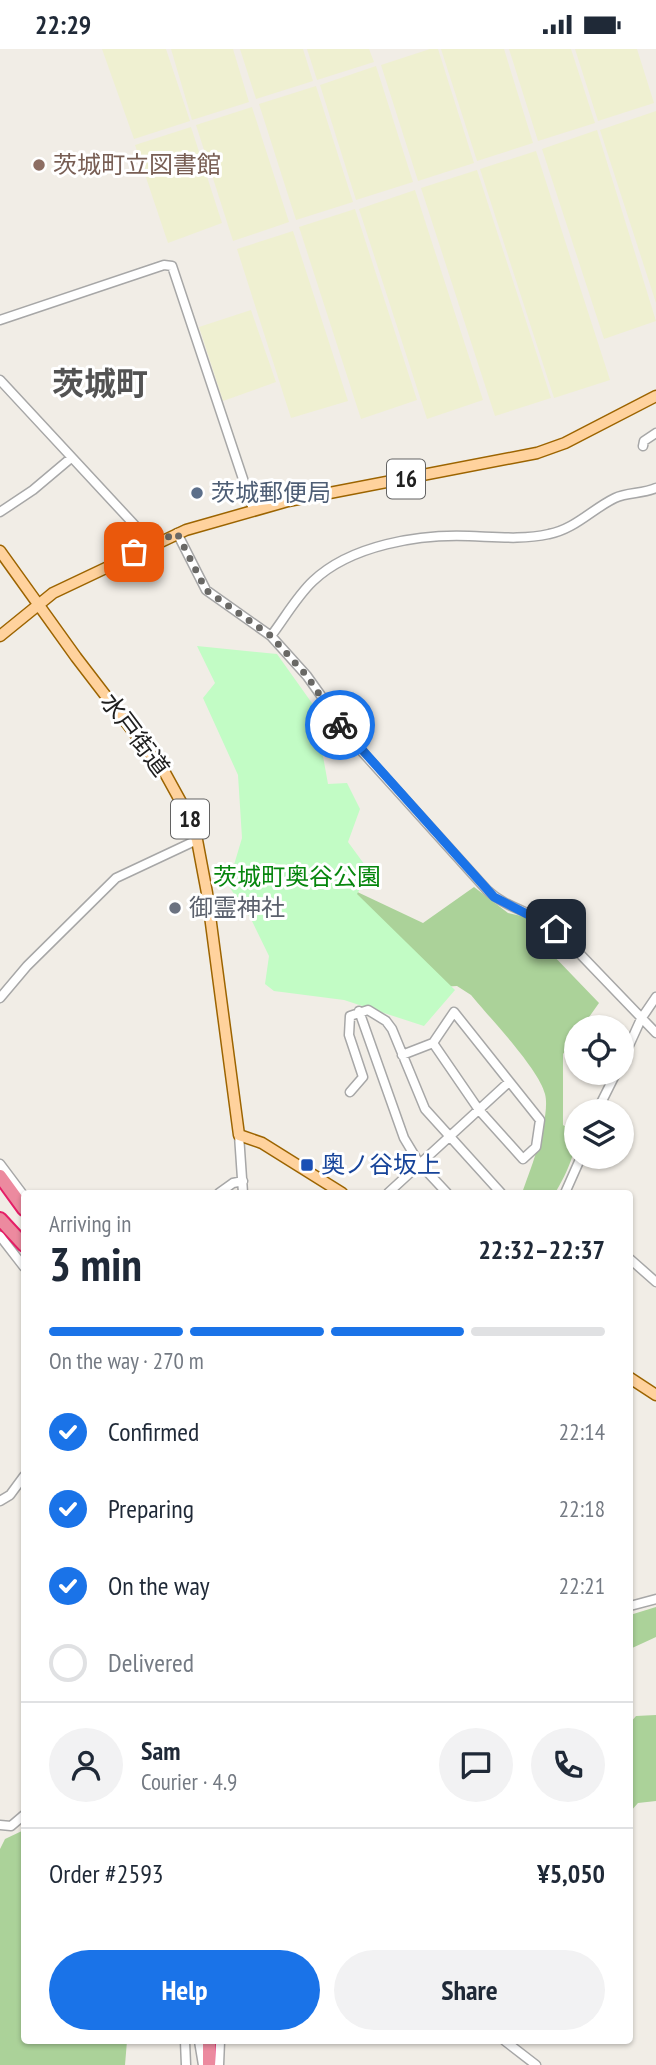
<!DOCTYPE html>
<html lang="en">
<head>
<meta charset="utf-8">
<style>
	:root { --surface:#fff; --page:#f2f2f3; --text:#1f2937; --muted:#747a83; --line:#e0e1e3; --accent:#1a73e8 }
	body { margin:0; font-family:"PT Sans Narrow","Noto Sans JP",sans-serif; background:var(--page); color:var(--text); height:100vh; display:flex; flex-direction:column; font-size:26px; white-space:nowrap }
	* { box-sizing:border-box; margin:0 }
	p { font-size:23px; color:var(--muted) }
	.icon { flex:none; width:38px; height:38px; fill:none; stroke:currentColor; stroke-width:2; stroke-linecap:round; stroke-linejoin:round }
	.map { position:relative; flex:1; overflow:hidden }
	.sheet { position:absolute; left:21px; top:1141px; width:612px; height:854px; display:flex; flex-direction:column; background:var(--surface); border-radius:7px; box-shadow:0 2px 5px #0004 }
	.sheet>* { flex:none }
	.fabs { position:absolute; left:564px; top:966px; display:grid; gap:14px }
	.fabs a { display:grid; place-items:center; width:70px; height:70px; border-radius:50%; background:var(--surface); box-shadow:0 2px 5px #0004; font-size:35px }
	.pin { position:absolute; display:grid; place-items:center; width:60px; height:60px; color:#fff; margin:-30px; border-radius:14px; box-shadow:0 4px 10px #0006 }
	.courier { position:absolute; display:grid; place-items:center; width:70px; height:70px; margin:-35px; border:5px solid #1a73e8; border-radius:50%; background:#fff; color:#222; box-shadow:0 2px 9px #0007 }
	.head em { font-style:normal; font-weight:800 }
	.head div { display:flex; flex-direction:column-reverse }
	.head { display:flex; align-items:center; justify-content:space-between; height:119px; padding:0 28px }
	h1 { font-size:46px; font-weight:800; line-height:52px }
	.bar { display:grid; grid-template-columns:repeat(4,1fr); gap:10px 7px; align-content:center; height:84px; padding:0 28px }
	.bar i { height:9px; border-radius:5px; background:var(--line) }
	.bar .active { background:var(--accent) }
	.bar p { grid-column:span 4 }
	.line { display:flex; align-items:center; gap:18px; padding:0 28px; border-top:2px solid var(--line) }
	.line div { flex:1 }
	.round { display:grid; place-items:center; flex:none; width:74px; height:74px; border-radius:37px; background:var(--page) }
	ol { padding:0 28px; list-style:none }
	li { display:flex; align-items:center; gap:21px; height:77px }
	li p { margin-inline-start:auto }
	li .icon { padding:7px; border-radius:50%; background:var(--accent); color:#fff; stroke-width:4 }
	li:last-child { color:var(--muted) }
	li i { width:38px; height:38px; border:4px solid var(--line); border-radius:50% }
	.button { display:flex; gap:14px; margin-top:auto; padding:14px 28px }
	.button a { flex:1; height:80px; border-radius:42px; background:var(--accent); color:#fff; font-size:28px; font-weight:800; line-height:80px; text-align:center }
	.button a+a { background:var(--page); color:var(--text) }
	.status { display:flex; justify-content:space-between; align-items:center; height:49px; padding:0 35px; background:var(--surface); direction:ltr }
	.status svg { height:19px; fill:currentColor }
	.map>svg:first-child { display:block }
</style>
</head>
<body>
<div class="status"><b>22:29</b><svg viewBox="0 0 49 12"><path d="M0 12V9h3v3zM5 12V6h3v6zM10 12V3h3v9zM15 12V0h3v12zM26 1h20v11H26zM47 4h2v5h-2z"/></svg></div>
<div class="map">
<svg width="656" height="2016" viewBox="0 0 656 2016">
	<rect width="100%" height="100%" fill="#f1ede6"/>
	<!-- farmland -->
	<path fill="#eff0d1" d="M102,0H166L190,72L134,90Z
		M171,0H233L249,53L192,71Z
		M240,0H303L313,32L256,50Z
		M307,0H369L374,13L317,31Z
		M430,0H438L474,114L418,132L381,16Z
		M441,0H504L533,94L477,112Z
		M509,0H571L595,74L538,92Z
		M575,0H637L654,54L598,72Z
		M376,17L413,133L356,151L320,36Z
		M316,37L353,153L296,171L259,55Z
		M252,58L289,173L233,192L196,76Z
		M656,62V254L600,81Z
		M191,78L222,174L168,194L135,96Z
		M597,81L656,272L604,290L542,100Z
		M536,102L610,331L554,349L480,120Z
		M477,121L551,349L495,367L421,139Z
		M415,141L483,351L427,370L359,160Z
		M355,160L417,351L361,370L299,178Z
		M293,182L348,352L291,369L237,200Z
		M251,261L276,333L223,352L199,278Z"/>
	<!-- forest -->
	<path fill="#abd299" d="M474,838L508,864L530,869L548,882V901L599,954L582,978H576V987L563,1005V1076L576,1085C576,1105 565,1128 555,1144H522C530,1122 551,1068 545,1045C539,1020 489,968 471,946L457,937L439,938L351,840L423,874Z
		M656,1558V1588L630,1600V1566Z
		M656,1666V1752L638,1754L630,1763V1674L636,1667Z
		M24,1781V1992H127L125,2016H0V1800L5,1790Z"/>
	<!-- park -->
	<path fill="#c2fcc5" d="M197,597L277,605L314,657L328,735L347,734L360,760L348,793L370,823L357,845L455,941L424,977L344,951L274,942L265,935L269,907L251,870L228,836L242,789L238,726L203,649L215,634Z"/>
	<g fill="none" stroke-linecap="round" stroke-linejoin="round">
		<defs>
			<path id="minor" d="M0,271L164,216L172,217L253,460
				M0,331L142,484L149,496
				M643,397L644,392L656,384
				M0,463L33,441L71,409
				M177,484L206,541L271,587L307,627L357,697L487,841C507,860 534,863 556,880L656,984
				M271,587C284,570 297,547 313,532C351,496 419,485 469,487C497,488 522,491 549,485C575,480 592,460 615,449C627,443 643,445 656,439
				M0,949L27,917L116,829L197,791
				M359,962L404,1089L419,1114L447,1144
				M402,1006L433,994L454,963L540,1071L536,1098L523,1110L479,1061L433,994
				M621,1014L641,970L656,948
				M350,1043L363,1028L349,986L350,967L368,961L386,972L392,980L425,1060L501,1144
				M597,1062L616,1024
				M239,1086L243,1144
				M0,1115L24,1147
				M219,1144L233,1134L243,1132
				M388,1144L509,1033
				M565,1144L581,1108
				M0,1187L24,1218
				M630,1210L656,1233
				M0,1452L10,1446L24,1427
				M630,1557L656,1550
				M0,1776L11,1777L24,1766
				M185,1992L186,2016
				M199,1992L203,2016
				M505,1992L536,2016
				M219,2016L220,1992"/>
			<path id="major" d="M0,502L76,608L165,724L187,764L197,791L207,844L239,1086L262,1094L342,1144
				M0,587L53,544L186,481L288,452L537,404L565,394L656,347
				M630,1329L656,1346"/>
			<path id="highway" d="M0,1127L24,1160
				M0,1170L24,1196
				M209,2016V1992"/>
		</defs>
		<!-- minor casing -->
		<use href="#minor" stroke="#a7a7a7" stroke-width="11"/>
		<!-- major casing -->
		<use href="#major" stroke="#9c6400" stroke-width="13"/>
		<!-- highway casing -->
		<use href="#highway" stroke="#e51e67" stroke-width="16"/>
		<!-- minor -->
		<use href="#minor" stroke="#fff" stroke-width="8"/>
		<!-- major -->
		<use href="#major" stroke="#ffd29d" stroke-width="10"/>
		<!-- highway -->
		<use href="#highway" stroke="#ec8a9f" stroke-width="12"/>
	</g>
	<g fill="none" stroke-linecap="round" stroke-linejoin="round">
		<!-- done -->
		<path stroke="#696865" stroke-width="7" stroke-dasharray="0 12.6" d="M134,503L177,484L206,541L271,587L307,627L340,676"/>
		<!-- route -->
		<path stroke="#1a73e8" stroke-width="9" d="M340,676L494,848L556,880"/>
	</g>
	<!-- markers -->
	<circle fill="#8d6e63" stroke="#fff" stroke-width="2.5" cx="39" cy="116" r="7"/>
	<circle fill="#5c6f8a" stroke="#fff" stroke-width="2.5" cx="197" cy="444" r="7"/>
	<circle fill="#6b7280" stroke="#fff" stroke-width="2.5" cx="175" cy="859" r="7"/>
	<rect fill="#1a4fb4" stroke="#fff" stroke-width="2.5" x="300" y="1109" width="14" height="14" rx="3.5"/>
	<g text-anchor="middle" stroke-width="6" stroke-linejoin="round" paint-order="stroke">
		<!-- shield labels -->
		<g fill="#fff" stroke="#636363" stroke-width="2">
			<rect x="387" y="410.5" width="38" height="39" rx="5"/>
			<rect x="171" y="750.5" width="38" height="39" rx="5"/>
		</g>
		<g font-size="23" font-weight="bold" fill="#202020">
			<text x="406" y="438">16</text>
			<text x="190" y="778">18</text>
		</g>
		<!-- education labels -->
		<g font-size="24" fill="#785e54" stroke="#fff" text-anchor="start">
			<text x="53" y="124">茨城町立図書館</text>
		</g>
		<!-- service labels -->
		<g font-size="24" fill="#4e5e75" stroke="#fff" text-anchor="start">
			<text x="211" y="452">茨城郵便局</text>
		</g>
		<!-- street labels -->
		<g font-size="24" fill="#202020" stroke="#fff">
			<text transform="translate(135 686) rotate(53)" y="8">水戸街道</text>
		</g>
		<!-- park labels -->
		<g font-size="24" fill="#06860d" stroke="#fff">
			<text x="297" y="836">茨城町奥谷公園</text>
		</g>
		<!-- worship labels -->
		<g font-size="24" fill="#5b616d" stroke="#fff" text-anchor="start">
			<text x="189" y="867">御霊神社</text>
		</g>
		<!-- transit labels -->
		<g font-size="24" fill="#164399" stroke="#fff" text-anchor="start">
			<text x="321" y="1124">奥ノ谷坂上</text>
		</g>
		<!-- district labels -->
		<g font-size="32" font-weight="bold" fill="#535353" stroke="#fff">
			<text x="100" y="346">茨城町</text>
		</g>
	</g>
</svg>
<div class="fabs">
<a><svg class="icon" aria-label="locate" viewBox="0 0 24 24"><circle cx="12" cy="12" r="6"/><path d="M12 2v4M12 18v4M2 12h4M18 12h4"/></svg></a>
<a><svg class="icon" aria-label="layers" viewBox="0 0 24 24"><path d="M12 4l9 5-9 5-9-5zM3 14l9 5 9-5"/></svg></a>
</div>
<div class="pin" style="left:134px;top:503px;background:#ea580c"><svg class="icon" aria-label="bag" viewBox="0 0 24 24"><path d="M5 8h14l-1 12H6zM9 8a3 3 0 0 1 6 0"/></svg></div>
<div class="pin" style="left:556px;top:880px;background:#1f2937"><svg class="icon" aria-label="home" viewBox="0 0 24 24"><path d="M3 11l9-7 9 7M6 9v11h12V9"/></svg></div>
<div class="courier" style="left:340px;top:676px"><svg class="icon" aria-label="bike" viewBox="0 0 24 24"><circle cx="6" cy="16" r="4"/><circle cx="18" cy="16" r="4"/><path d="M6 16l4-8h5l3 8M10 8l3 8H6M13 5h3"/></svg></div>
<section class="sheet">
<div class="head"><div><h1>3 min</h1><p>Arriving in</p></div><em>22:32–22:37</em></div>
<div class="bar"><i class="active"></i><i class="active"></i><i class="active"></i><i></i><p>On the way · 270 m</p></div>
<ol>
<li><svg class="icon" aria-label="check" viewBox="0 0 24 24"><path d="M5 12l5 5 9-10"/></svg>Confirmed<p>22:14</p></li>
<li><svg class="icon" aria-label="check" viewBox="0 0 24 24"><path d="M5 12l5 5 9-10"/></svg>Preparing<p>22:18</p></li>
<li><svg class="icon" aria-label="check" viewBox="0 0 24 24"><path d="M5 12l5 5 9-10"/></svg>On the way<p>22:21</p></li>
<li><i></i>Delivered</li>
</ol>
<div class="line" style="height:126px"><a class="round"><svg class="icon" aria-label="person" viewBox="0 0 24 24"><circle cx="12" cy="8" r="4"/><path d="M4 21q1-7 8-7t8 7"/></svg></a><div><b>Sam</b><p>Courier · 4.9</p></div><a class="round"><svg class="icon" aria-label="chat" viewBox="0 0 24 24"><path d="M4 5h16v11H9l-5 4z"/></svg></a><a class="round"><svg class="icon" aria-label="phone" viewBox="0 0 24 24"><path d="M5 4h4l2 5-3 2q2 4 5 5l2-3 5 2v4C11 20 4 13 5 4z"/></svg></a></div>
<div class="line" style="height:91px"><div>Order #2593</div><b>¥5,050</b></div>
<div class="button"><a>Help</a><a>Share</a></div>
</section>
</div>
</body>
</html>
